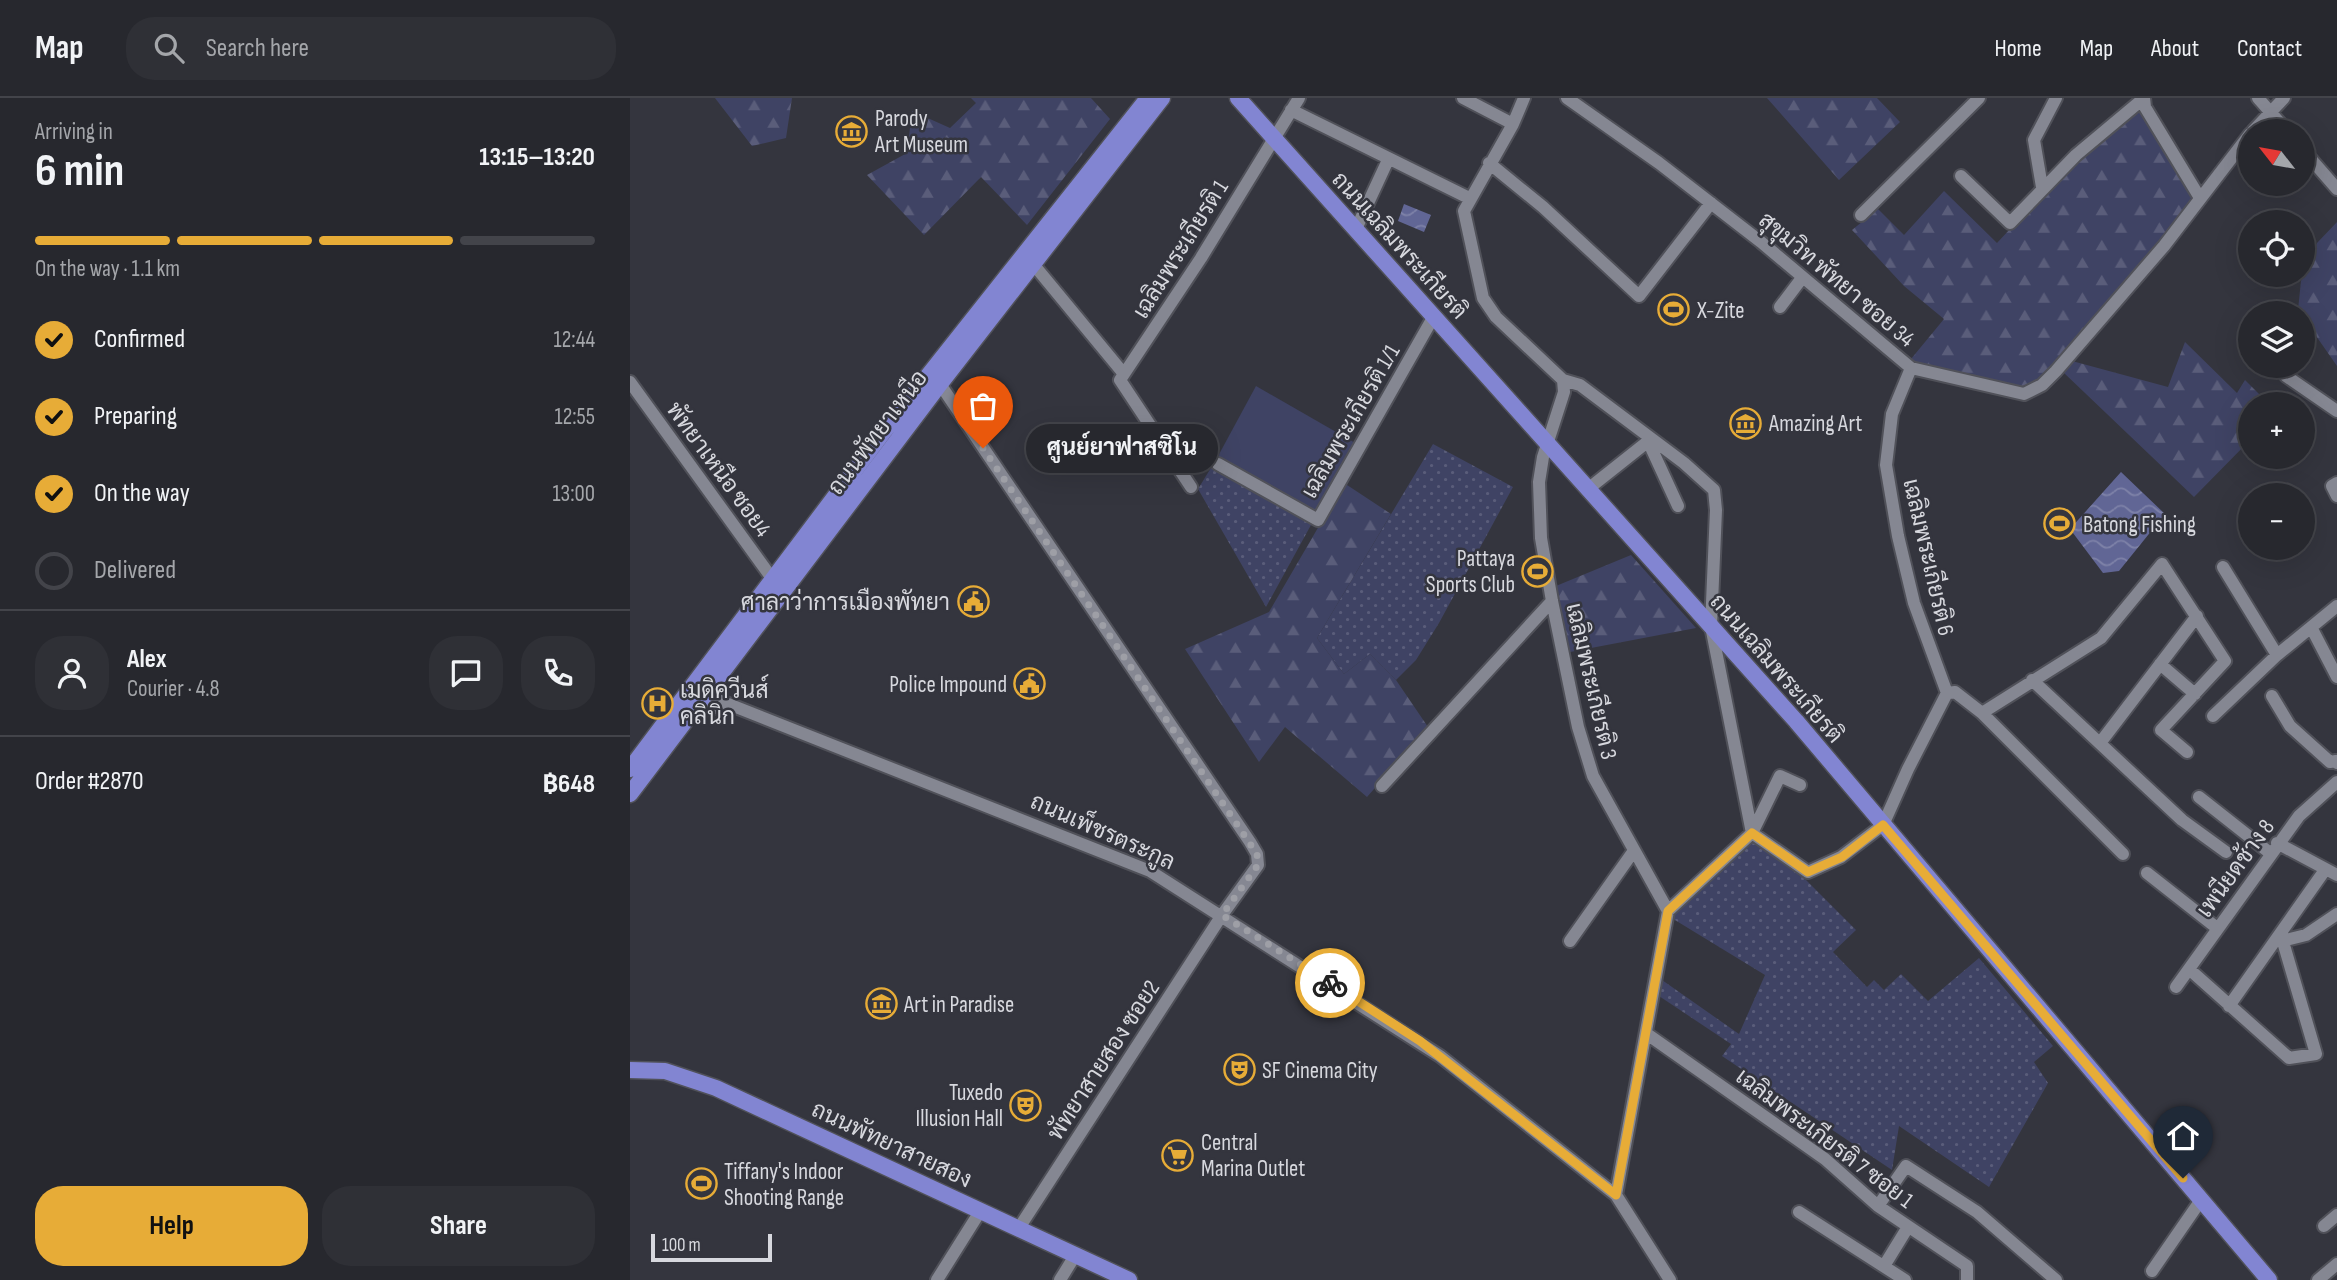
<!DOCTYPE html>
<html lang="en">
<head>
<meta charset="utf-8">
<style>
	:root { --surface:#27282e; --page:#2f3036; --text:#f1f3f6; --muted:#a4a6aa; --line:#43444a; --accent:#e7ac37 }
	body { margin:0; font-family:"Sofia Sans Condensed",Sarabun,sans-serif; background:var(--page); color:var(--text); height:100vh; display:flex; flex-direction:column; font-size:26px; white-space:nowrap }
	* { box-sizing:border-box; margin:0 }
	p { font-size:23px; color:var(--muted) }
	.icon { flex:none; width:38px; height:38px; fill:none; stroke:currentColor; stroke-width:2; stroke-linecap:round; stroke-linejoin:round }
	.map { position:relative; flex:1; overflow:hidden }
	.drawer { display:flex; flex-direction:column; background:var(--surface); width:630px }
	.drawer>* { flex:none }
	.needle { width:46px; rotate:301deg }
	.fabs { position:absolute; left:1608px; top:21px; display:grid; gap:14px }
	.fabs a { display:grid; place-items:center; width:77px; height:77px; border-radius:50%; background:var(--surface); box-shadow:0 7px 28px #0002,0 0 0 2px var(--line); font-size:35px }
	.scale { position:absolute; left:21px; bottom:18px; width:121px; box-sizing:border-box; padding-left:7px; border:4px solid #d7d8de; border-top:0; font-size:19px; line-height:24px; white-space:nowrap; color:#d7d8de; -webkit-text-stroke:5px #34353e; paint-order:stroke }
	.pin { position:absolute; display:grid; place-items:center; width:60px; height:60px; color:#fff; margin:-72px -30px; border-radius:50% 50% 50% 0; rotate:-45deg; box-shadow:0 0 7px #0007 }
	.pin .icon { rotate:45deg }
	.courier { position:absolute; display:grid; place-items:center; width:70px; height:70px; margin:-35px; border:5px solid #e7ac37; border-radius:50%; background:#fff; color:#222; box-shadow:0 2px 9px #0007 }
	.bubble { position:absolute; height:49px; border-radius:24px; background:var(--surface); box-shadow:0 7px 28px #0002,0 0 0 2px var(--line); font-size:23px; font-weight:700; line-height:49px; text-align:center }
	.summary em { font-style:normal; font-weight:700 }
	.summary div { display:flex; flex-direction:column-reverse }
	.summary { display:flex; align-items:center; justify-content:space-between; height:119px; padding:0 35px }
	h1 { font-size:46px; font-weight:700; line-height:52px }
	.bar { display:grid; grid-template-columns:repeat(4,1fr); gap:10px 7px; align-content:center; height:84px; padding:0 35px }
	.bar i { height:9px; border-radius:5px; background:var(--line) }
	.bar .active { background:var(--accent) }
	.bar p { grid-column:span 4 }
	.line { display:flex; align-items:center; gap:18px; padding:0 35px; border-top:2px solid var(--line) }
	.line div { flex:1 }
	.round { display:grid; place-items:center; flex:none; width:74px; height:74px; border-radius:28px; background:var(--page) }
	ol { padding:0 35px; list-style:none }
	li { display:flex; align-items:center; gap:21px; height:77px }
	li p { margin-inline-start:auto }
	li .icon { padding:7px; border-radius:50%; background:var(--accent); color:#111; stroke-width:4 }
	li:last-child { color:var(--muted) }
	li i { width:38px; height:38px; border:4px solid var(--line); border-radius:50% }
	.primary-button { display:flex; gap:14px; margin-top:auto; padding:14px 35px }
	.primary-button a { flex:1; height:80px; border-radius:28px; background:var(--accent); color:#111; font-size:28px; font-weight:700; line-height:80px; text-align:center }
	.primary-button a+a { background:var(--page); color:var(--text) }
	header { display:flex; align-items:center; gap:42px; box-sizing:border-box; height:98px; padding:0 35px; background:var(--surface); border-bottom:2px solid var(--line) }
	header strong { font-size:33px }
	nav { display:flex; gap:38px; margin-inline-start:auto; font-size:24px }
	.search { width:490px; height:63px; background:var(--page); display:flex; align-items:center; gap:18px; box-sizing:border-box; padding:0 24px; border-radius:28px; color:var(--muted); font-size:26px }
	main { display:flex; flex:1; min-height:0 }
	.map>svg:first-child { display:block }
</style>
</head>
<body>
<header>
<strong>Map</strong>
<div class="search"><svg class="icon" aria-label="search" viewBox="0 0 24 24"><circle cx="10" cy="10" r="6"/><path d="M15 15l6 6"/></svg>Search here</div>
<nav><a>Home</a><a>Map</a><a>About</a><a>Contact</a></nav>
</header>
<main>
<section class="drawer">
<div class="summary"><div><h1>6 min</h1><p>Arriving in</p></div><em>13:15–13:20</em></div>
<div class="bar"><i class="active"></i><i class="active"></i><i class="active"></i><i></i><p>On the way · 1.1 km</p></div>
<ol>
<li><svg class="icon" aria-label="check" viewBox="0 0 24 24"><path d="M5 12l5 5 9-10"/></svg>Confirmed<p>12:44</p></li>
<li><svg class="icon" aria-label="check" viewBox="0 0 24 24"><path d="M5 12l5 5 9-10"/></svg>Preparing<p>12:55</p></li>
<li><svg class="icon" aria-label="check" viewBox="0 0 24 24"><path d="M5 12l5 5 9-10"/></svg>On the way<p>13:00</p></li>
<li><i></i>Delivered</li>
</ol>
<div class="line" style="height:126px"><a class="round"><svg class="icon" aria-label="person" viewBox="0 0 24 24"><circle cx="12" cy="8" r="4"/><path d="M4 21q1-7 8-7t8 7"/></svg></a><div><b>Alex</b><p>Courier · 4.8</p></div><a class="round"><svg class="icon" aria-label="chat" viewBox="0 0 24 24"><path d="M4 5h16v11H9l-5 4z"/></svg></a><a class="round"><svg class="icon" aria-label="phone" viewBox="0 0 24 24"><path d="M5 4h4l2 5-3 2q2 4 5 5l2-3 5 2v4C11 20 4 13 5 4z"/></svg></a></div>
<div class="line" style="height:91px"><div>Order #2870</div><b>฿648</b></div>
<div class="primary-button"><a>Help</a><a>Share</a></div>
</section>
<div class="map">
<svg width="1707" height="1182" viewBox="0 0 1707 1182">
	<defs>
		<pattern id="grass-dots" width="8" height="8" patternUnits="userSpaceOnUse" patternTransform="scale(1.75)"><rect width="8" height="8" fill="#3f4364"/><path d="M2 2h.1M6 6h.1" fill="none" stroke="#5a5d7a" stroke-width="1.8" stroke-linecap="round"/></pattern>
		<pattern id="forest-firs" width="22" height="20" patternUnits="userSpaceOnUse" patternTransform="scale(1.75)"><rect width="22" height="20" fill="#3f4364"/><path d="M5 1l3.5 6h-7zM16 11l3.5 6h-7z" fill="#5a5d7a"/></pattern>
		<pattern id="water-waves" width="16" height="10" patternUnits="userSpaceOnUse" patternTransform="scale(1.75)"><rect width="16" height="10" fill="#616695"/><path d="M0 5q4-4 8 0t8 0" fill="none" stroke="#7e82a8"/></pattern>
	</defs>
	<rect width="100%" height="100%" fill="#34353e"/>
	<!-- grass -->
	<path fill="url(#grass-dots)" d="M803,346L883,389L809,525L786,562L766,582L740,556L714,576L687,540Z
		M587,360L687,416L636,509L568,391Z
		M1124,743L1173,779L1226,832L1203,854L1237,889L1244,882L1254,892L1271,876L1298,903L1349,860L1423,948L1404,964L1418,985L1359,1089L1269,1028L1262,1072L1092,958L1101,946L1029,898L1032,882L1109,936L1135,877L1040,819L1049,806Z"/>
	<!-- forest -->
	<path fill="url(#forest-firs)" d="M85,0H162L156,40L122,48Z
		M341,0H461L480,21L397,127L351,79L294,137L237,77L277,55L282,13L320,30L346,5Z
		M1137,0H1247L1270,24L1209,82Z
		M1509,11L1564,101L1424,269L1398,290L1295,270L1281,261L1314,221L1274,188L1222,132L1248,111L1274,137L1314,93L1367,145L1437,70Z
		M1707,124V268L1668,212L1671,183L1687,145Z
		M1555,244L1607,295L1615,282L1638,305L1620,306V342L1564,399L1433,274L1442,263L1538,289Z
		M714,385L761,416L687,540L714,576L740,556L766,582L798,629L737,699L655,629L629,664L555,551L639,514Z
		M1001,457L1066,530L940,554L926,488Z"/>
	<!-- green -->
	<path fill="#3f4364" d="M626,288L727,346L687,416L587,360Z"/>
	<!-- water -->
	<path fill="url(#water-waves)" d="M774,106L801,117L794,134L768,123Z
		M1491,374L1535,416L1489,473L1473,475L1440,431Z"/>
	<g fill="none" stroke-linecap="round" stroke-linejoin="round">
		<defs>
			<path id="minor" d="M833,0L883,26
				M894,0L883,26L834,113L853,200L866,219L933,282L934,294L913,359L909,384L911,440L922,503L948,629L963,678L1038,813
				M937,0L1029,65L1131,144L1281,270L1394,296L1412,287L1426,273L1534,148L1620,36
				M1514,0L1515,9L1570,100
				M1628,0L1657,33
				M661,12L839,100
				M1623,33L1654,0
				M1673,52L1707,91
				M859,65L913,109L1009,198L1081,105
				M1331,78L1380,125L1446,57L1513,1
				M1412,89L1404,42L1426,0
				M1231,117L1349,0
				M726,131L758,62
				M404,167L494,276
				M1150,209L1172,180
				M1656,278L1707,313
				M933,282L950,287L1054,365L1084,392L1086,412L1081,528L1122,735L1150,678L1170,687
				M0,284L144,483
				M310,286L620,744L627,756L628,767L592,817L389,1130
				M1018,343L1048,408
				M588,366L688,422L804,218
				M1707,385L1702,388L1707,398
				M561,389L490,282L571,160L669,0
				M958,391L1021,341
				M1593,469L1647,557
				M1681,529L1707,579
				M1530,566L1565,596
				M1402,582L1552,722L1596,754
				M68,594L520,773L810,958L986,1097L1040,1182
				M1317,595L1325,594L1352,615L1493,756
				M1642,598L1660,628L1700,664L1706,663L1707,665
				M1352,615L1471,540L1532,466L1595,563L1531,632L1557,654
				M1583,618L1647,557L1707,508
				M59,620C73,612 81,607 97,611
				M1470,645L1567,518
				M752,688L922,503
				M1569,699L1640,755
				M1647,745L1707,777
				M1517,775L1587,830
				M1651,837L1656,842L1676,837L1707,816
				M940,843L1003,754
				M1559,871L1659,960L1686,956L1651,837
				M1546,889L1669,718L1707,684
				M1599,908L1695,772
				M1017,936L1195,1061L1248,1108L1337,1168V1182
				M986,1097L1038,813L1122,735L1178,774L1211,759L1253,727L1278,671L1317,595L1284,505L1268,438L1256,367L1262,316L1281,270
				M1248,1108L1276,1068L1347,1114L1426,1182
				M1169,1114L1275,1182
				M1694,1128L1707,1117
				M1254,1168L1278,1129
				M1522,1173L1571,1102
				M307,1182L351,1112
				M430,1182L446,1156
				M1688,1182L1707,1166"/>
			<path id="major" d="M608,0L1166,623L1639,1182
				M0,671L255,332L518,0
				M0,696L310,286L532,0
				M0,972L35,973L86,990L499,1182"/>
		</defs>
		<!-- minor casing -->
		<use href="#minor" stroke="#505159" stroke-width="16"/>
		<!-- major casing -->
		<use href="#major" stroke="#505159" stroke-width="19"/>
		<!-- minor -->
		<use href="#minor" stroke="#858792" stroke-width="12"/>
		<!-- major -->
		<use href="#major" stroke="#8285d2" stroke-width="16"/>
	</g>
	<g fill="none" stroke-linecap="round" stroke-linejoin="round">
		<!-- done -->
		<path stroke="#9e9fa6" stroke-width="7" stroke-dasharray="0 12.6" d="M353,350L627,756L628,767L592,817L700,885"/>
		<!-- route -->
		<path stroke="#e7ac37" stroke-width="9" d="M700,885L790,943L986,1097L1038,813L1122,735L1178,774L1212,759L1253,727L1553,1080"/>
	</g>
	<!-- icons -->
	<defs>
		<symbol id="museum-ring" viewBox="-11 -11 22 22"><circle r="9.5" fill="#34353e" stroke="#e7ac37" stroke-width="1.5"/><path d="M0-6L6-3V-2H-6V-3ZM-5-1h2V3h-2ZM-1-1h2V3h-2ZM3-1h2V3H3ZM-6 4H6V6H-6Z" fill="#e7ac37"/></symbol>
		<symbol id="stadium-ring" viewBox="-11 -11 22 22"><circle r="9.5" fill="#34353e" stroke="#e7ac37" stroke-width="1.5"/><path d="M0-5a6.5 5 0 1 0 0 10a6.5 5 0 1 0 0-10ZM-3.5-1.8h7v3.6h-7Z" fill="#e7ac37"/></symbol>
		<symbol id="civic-ring" viewBox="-11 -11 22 22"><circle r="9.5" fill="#34353e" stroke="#e7ac37" stroke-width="1.5"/><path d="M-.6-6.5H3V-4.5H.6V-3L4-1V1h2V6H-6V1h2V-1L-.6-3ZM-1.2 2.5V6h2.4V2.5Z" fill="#e7ac37"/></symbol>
		<symbol id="hospital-ring" viewBox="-11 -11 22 22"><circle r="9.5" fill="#34353e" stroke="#e7ac37" stroke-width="1.5"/><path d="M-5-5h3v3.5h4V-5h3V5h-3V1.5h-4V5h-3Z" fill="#e7ac37"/></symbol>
		<symbol id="theatre-ring" viewBox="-11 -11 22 22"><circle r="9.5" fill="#34353e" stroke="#e7ac37" stroke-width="1.5"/><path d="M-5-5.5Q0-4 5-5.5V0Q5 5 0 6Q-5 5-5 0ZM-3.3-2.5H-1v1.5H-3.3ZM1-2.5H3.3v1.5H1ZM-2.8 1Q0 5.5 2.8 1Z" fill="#e7ac37"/></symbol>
		<symbol id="supermarket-ring" viewBox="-11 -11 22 22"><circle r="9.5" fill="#34353e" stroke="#e7ac37" stroke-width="1.5"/><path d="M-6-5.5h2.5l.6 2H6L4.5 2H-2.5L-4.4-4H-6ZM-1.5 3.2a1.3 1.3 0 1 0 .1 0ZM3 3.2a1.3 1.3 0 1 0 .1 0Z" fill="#e7ac37"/></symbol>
	</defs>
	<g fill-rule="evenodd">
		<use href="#museum-ring" x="204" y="16" width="35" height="35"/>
		<use href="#stadium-ring" x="1026" y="194" width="35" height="35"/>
		<use href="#museum-ring" x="1098" y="308" width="35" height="35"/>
		<use href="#stadium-ring" x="1412" y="408" width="35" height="35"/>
		<use href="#stadium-ring" x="890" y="456" width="35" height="35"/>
		<use href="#civic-ring" x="326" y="486" width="35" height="35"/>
		<use href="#civic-ring" x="382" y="568" width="35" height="35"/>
		<use href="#hospital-ring" x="10" y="588" width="35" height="35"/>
		<use href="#museum-ring" x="234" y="888" width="35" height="35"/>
		<use href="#theatre-ring" x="592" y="954" width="35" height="35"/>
		<use href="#theatre-ring" x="378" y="990" width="35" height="35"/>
		<use href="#supermarket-ring" x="530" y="1040" width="35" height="35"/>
		<use href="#stadium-ring" x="54" y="1068" width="35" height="35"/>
	</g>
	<g text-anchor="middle" stroke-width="5" stroke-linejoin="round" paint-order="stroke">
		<!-- poi labels -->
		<g font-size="23" fill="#d7d8de" stroke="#34353e" text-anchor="start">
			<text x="245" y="28">Parody<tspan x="245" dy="26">Art Museum</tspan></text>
			<text x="1067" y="220">X-Zite</text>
			<text x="1139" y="333">Amazing Art</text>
			<text x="1453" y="434">Batong Fishing</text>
			<text x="885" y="468" text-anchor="end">Pattaya<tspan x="885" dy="26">Sports Club</tspan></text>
			<text x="320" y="512" text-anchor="end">ศาลาว่าการเมืองพัทยา</text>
			<text x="377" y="594" text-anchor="end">Police Impound</text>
			<text x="50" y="600">เมดิควีนส์<tspan x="50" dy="26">คลินิก</tspan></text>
			<text x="274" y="914">Art in Paradise</text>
			<text x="632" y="980">SF Cinema City</text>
			<text x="373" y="1002" text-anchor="end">Tuxedo<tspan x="373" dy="26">Illusion Hall</tspan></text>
			<text x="571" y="1052">Central<tspan x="571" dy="26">Marina Outlet</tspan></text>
			<text x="94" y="1081">Tiffany's Indoor<tspan x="94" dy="26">Shooting Range</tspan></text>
		</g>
		<!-- street labels -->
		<g font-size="23" fill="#d7d8de" stroke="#34353e">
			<text transform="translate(770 147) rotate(48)" y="8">ถนนเฉลิมพระเกียรติ</text>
			<text transform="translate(550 151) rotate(-58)" y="8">เฉลิมพระเกียรติ 1</text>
			<text transform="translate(1207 181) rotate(40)" y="8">สุขุมวิท พัทยา ซอย 34</text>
			<text transform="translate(720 323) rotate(-60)" y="8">เฉลิมพระเกียรติ 1/1</text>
			<text transform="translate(247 334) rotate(-53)" y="8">ถนนพัทยาเหนือ</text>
			<text transform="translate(89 371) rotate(54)" y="8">พัทยาเหนือ ซอย4</text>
			<text transform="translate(1299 459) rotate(77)" y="8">เฉลิมพระเกียรติ 6</text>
			<text transform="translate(1147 570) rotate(49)" y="8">ถนนเฉลิมพระเกียรติ</text>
			<text transform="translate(962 583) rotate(77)" y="8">เฉลิมพระเกียรติ 3</text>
			<text transform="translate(473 733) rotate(24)" y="8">ถนนเพ็ชรตระกูล</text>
			<text transform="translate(1605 770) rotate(-54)" y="8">เพนียดช้าง 8</text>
			<text transform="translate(473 962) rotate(-57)" y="8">พัทยาสายสอง ซอย2</text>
			<text transform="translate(1195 1040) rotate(37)" y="8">เฉลิมพระเกียรติ 7 ซอย 1</text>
			<text transform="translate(262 1046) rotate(25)" y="8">ถนนพัทยาสายสอง</text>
		</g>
	</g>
</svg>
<div class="fabs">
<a><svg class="needle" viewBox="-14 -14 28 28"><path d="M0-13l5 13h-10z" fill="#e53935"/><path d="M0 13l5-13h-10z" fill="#a4a6aa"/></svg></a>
<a><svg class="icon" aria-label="locate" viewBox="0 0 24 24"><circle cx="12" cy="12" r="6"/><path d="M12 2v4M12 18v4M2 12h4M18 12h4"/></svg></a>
<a><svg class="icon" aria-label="layers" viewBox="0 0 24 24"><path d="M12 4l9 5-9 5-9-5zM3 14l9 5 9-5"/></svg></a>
<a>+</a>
<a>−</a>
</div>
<div class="scale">100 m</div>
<div class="pin" style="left:353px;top:350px;background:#ea580c"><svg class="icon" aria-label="bag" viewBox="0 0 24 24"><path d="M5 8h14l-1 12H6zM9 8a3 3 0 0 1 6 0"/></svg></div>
<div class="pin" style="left:1553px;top:1080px;background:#1f2937"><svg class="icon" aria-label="home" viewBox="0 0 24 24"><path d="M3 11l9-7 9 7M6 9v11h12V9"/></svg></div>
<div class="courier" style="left:700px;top:885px"><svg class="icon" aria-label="bike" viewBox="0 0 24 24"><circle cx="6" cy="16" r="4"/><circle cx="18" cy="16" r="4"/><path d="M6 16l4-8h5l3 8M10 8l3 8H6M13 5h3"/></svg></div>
<div class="bubble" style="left:396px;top:326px;width:192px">ศูนย์ยาฟาสซิโน</div>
</div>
</main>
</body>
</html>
